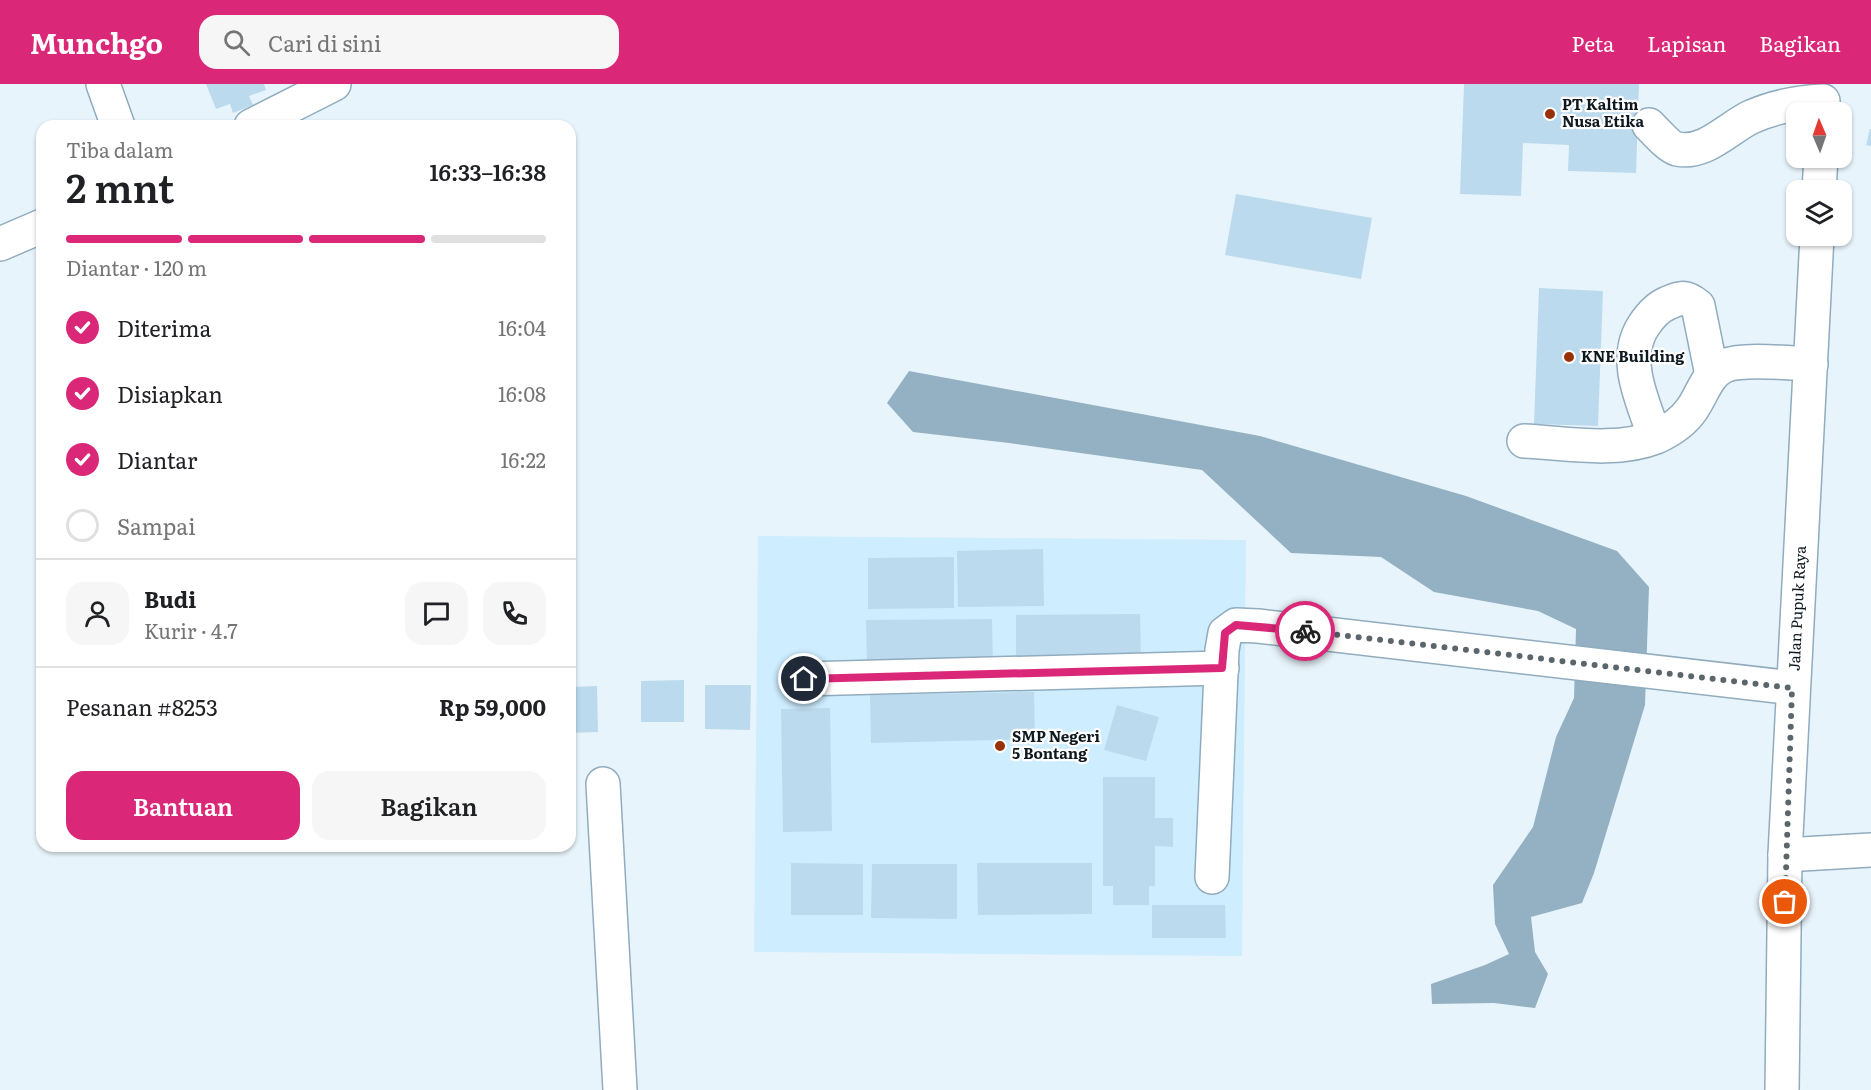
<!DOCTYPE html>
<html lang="id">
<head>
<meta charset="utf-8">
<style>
	:root { --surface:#fff; --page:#f6f6f6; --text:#202124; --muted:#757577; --line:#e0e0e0; --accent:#db2777 }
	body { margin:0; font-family:Literata,serif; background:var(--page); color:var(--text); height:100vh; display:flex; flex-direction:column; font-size:22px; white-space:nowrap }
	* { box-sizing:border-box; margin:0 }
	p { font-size:20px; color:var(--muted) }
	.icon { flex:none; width:33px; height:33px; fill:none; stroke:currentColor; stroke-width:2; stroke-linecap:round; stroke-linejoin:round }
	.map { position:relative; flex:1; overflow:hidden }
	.side { position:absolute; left:36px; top:36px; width:540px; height:732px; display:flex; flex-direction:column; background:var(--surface); border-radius:18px; box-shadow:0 2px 4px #0004 }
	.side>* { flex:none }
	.needle { width:39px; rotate:358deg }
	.tools { position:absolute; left:1786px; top:18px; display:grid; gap:12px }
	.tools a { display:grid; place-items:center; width:66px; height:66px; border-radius:12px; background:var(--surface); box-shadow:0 2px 4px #0004; font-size:30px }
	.pin { position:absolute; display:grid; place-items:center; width:51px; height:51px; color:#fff; margin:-26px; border:3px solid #fff; border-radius:50%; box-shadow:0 2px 6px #0007 }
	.courier { position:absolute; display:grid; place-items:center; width:60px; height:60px; margin:-30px; border:4px solid #db2777; border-radius:50%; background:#fff; color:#222; box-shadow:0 2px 8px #0007 }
	.headline em { font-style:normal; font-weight:600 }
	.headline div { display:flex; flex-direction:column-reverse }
	.headline { display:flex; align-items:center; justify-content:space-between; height:102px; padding:0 30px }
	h1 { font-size:39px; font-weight:600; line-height:45px }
	.bar { display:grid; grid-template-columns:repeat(4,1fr); gap:9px 6px; align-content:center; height:72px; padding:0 30px }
	.bar i { height:8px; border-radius:4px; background:var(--line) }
	.bar .on { background:var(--accent) }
	.bar p { grid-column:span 4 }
	.line { display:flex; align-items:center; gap:15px; padding:0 30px; border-top:2px solid var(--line) }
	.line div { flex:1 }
	.round { display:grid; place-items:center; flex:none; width:63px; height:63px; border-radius:18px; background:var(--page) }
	ol { padding:0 30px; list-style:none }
	li { display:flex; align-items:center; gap:18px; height:66px }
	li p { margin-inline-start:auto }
	li .icon { padding:6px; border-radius:50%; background:var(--accent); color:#fff; stroke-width:4 }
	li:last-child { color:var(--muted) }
	li i { width:33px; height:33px; border:3px solid var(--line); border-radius:50% }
	.cta { display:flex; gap:12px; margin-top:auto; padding:12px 30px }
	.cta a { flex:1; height:69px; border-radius:18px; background:var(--accent); color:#fff; font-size:24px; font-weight:600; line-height:69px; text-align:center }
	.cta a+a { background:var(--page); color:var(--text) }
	header { display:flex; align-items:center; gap:36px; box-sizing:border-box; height:84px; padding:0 30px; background:var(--accent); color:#fff }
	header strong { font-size:28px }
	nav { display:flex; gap:33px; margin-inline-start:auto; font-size:21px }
	.search { width:420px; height:54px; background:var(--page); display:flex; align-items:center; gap:15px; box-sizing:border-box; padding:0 21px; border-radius:18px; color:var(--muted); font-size:22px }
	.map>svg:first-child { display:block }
</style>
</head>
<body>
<header>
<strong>Munchgo</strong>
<div class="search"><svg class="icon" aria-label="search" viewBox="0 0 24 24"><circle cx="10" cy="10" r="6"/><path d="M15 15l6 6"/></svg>Cari di sini</div>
<nav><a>Peta</a><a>Lapisan</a><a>Bagikan</a></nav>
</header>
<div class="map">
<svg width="1871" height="1006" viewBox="0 0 1871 1006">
	<rect width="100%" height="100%" fill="#e8f4fb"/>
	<!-- built -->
	<path fill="#ceedff" d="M758,452L1246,456L1242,872L754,868Z"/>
	<!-- water -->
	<path fill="#93b1c3" d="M909,287L1260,352L1466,412L1617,467L1649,503L1645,621L1594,789L1582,819L1531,833L1535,868L1548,890L1535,924L1494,919L1432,920L1431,900L1485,881L1509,870L1495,840L1493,801L1533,743L1556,653L1574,614L1576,545L1538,527L1434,508L1381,473L1291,469L1202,386L1009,359L913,348L887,319Z"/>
	<!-- building -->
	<path fill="#bcdaed" d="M206,0H264L266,6L249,12L253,21L233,29L230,20L216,25Z
		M1464,0H1639L1636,89L1568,87L1569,61L1523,59L1521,112L1460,110Z
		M1870,45H1871V62L1866,61Z
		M1236,110L1372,134L1361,195L1225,171Z
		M1539,204L1603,207L1598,342L1534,340Z
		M1043,465L1044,522L958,523L957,467Z
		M954,473V524L868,525V474Z
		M1140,530L1141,581L1016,582V531Z
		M992,535L993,582L867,583L866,536Z
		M684,596V638H641V597Z
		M705,601H751L750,646L705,645Z
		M597,602L598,648L570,649V603Z
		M1034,608L1035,655L871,659L870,611Z
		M1117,621L1159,633L1146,677L1104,666Z
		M830,624L832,747L783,748L781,625Z
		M1103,693H1155V734H1173V763L1155,762V802H1149V821H1113V802H1103Z
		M791,779L863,780V831H791Z
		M977,779H1092V830L978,831Z
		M872,780H957V835L871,834Z
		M1152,821H1225L1226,854H1152Z"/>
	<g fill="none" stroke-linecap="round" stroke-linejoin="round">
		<defs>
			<g id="minor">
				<path d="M103,0L118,42"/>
				<path d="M1649,41C1655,47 1669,63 1677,65C1705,71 1728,44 1751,33C1774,23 1799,18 1823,17"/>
				<path d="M251,42L334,0"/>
				<path d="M1819,106L1821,74"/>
				<path d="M0,160L42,142"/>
				<path d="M1655,353C1643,318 1621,275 1644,241C1650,232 1658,223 1668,219C1681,213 1686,212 1698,222L1712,291"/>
				<path d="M1524,357C1566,359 1616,369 1656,353C1669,347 1684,337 1692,325C1702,311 1707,290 1724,282C1742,274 1789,279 1811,280"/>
				<path d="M804,595L1222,584"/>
				<path d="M603,700L620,1006"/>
				<path d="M1785,771L1871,766"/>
				<path d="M1212,793L1222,566L1225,549L1236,541L1258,542L1793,604"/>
				<path id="s1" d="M1782,1006L1785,771L1817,152"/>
			</g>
		</defs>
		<!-- minor casing -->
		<use href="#minor" stroke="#90acbe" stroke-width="36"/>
		<!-- minor -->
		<use href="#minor" stroke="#fff" stroke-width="33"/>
	</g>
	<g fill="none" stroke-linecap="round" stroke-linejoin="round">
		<!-- done -->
		<path stroke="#5a666c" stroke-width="6" stroke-dasharray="0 10.8" d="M1305,547L1792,604L1785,818"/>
		<!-- route -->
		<path stroke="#db2777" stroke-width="8" d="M804,595L1222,584L1225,549L1236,541L1305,547"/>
	</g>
	<!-- markers -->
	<g fill="#983206" stroke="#fff" stroke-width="2">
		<circle cx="1550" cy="30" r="6"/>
		<circle cx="1569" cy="273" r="6"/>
		<circle cx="1000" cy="662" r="6"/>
	</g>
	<g text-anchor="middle" stroke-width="4.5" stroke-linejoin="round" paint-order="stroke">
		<!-- poi labels -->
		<g font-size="15" font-weight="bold" fill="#0e191f" stroke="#fff" text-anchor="start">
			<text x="1562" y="26">PT Kaltim<tspan x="1562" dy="17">Nusa Etika</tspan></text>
			<text x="1581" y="278">KNE Building</text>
			<text x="1012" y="658">SMP Negeri<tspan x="1012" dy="17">5 Bontang</tspan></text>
		</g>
		<!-- street labels -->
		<g font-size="15" fill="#0e191f" stroke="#fff">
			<text dy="5" stroke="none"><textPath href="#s1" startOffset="482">Jalan Pupuk Raya</textPath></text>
		</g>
	</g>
</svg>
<div class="tools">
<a><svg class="needle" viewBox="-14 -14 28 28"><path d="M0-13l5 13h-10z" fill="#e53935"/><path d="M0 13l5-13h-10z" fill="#757577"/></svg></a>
<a><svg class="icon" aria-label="layers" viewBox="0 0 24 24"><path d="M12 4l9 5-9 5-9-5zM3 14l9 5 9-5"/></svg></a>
</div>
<div class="pin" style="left:1785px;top:818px;background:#ea580c"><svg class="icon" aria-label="bag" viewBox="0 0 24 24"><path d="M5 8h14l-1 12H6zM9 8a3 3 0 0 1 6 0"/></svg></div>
<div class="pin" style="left:804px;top:595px;background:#1f2937"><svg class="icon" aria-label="home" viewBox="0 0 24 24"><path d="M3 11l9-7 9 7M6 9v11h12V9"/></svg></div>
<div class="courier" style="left:1305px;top:547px"><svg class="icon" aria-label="bike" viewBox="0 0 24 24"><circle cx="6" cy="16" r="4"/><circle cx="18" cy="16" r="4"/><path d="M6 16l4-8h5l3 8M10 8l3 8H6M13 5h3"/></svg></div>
<section class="side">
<div class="headline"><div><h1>2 mnt</h1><p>Tiba dalam</p></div><em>16:33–16:38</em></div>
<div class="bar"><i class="on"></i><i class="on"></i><i class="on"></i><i></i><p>Diantar · 120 m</p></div>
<ol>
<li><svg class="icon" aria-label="check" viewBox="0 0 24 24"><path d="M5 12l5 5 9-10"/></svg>Diterima<p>16:04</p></li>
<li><svg class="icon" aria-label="check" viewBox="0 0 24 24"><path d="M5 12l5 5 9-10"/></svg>Disiapkan<p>16:08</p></li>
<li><svg class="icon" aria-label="check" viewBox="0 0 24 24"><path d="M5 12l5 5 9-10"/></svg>Diantar<p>16:22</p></li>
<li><i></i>Sampai</li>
</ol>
<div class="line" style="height:108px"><a class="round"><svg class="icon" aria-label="person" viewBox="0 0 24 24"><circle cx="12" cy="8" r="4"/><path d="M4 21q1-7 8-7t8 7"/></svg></a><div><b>Budi</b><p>Kurir · 4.7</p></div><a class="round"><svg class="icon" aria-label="chat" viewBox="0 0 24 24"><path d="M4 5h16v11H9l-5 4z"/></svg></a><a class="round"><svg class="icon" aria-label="phone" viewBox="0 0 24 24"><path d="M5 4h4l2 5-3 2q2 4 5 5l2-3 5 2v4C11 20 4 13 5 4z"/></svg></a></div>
<div class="line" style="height:78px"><div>Pesanan #8253</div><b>Rp 59,000</b></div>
<div class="cta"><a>Bantuan</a><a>Bagikan</a></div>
</section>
</div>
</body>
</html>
